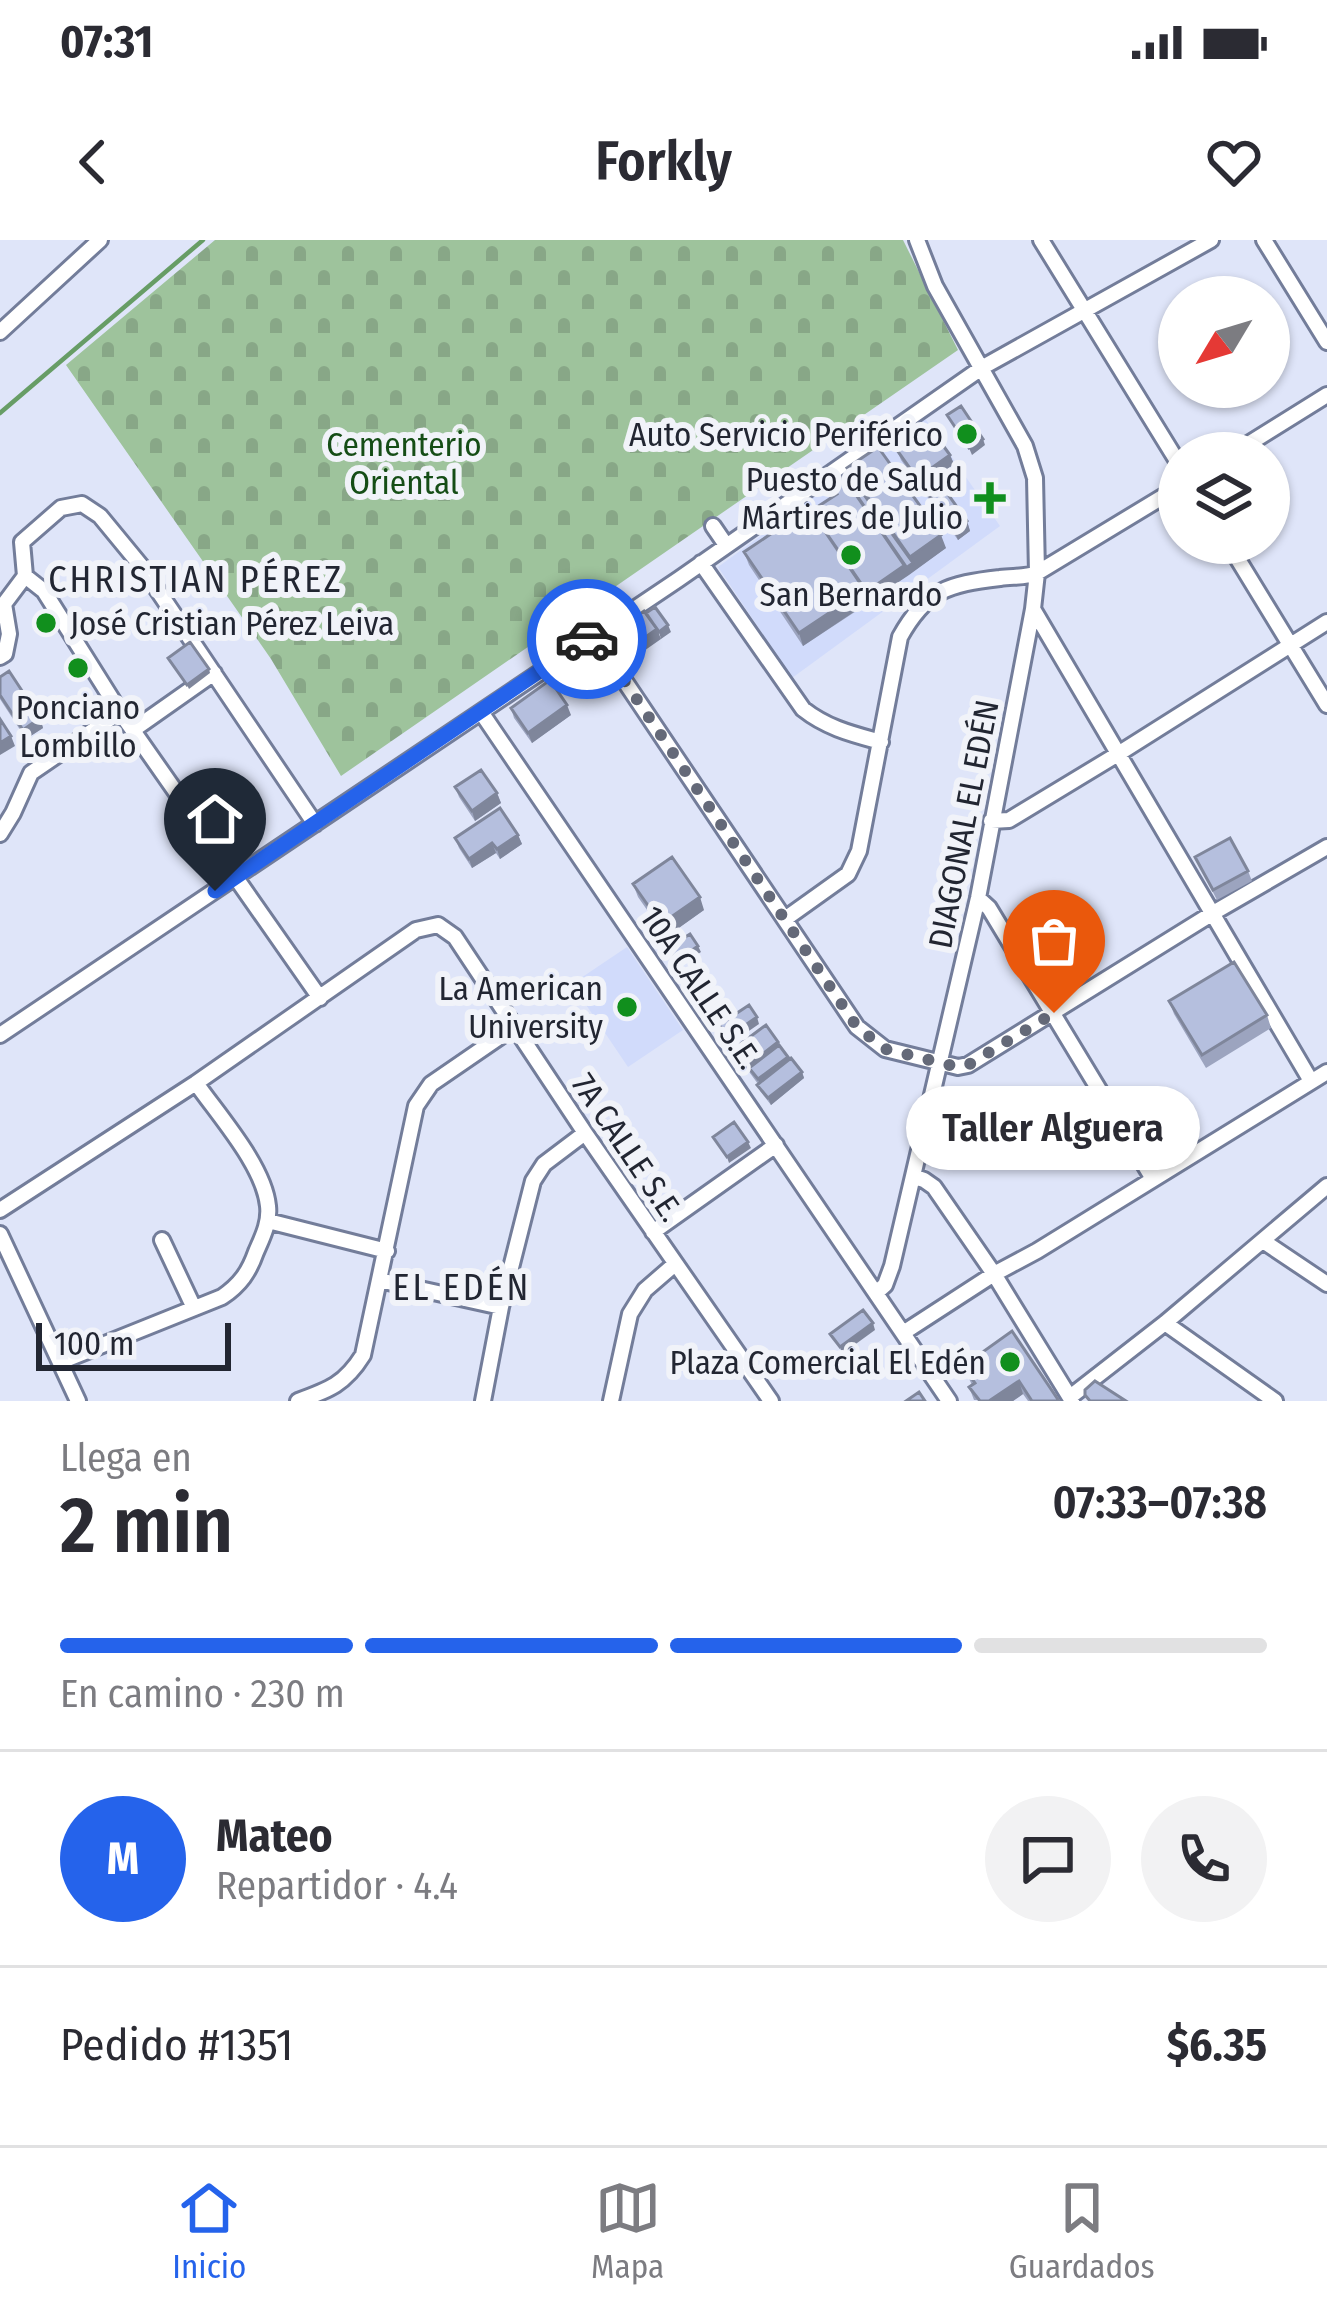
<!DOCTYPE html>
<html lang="es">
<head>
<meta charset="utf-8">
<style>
	:root { --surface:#fff; --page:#f2f2f3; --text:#2b2b33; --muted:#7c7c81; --line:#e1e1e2; --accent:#2563eb }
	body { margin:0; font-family:"Fira Sans Condensed",sans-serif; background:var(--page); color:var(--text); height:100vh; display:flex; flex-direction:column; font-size:45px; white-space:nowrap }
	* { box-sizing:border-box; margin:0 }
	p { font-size:39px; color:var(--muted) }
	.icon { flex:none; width:66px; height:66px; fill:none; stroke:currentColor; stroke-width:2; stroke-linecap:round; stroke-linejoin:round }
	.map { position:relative; height:1161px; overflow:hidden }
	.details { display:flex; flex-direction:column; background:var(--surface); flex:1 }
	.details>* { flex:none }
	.needle { width:78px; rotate:232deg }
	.tools { position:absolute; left:1158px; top:36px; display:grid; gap:24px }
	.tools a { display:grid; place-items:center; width:132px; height:132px; border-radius:50%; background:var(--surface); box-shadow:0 3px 9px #0004; font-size:60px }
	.scale { position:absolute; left:36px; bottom:30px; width:195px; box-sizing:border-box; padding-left:12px; border:6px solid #222632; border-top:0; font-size:33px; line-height:42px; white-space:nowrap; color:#222632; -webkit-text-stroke:9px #f1f3f9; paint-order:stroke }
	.pin { position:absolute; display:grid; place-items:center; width:102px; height:102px; color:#fff; margin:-123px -51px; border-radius:50% 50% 50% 0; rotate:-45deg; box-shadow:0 0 12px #0007 }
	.pin .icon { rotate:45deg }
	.courier { position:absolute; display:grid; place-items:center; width:120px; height:120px; margin:-60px; border:9px solid #2563eb; border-radius:50%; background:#fff; color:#222; box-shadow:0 3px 15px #0007 }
	.bubble { position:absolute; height:84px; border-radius:42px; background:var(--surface); box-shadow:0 3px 9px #0004; font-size:39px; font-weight:600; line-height:84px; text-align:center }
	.head em { font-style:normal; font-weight:600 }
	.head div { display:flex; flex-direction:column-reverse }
	.head { display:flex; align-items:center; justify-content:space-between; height:204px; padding:0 60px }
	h1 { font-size:78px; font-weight:600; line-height:90px }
	.bar { display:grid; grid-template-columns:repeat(4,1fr); gap:18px 12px; align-content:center; height:144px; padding:0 60px }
	.bar i { height:15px; border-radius:9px; background:var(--line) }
	.bar .current { background:var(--accent) }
	.bar p { grid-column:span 4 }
	.line { display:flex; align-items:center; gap:30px; padding:0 60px; border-top:3px solid var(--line) }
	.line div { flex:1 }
	.round { display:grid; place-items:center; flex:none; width:126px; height:126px; border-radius:63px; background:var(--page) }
	.status { display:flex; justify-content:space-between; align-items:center; height:84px; padding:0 60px; background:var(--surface); direction:ltr }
	.status svg { height:33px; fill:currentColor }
	header { display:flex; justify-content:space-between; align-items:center; height:156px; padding:0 60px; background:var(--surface); font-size:54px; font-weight:600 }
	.tabs { display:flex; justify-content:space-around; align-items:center; height:168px; border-top:3px solid var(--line); background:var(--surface); font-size:33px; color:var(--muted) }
	.tabs a { display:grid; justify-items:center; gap:6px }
	.tabs .current { color:var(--accent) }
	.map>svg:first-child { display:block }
</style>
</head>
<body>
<div class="status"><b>07:31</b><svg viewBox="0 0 49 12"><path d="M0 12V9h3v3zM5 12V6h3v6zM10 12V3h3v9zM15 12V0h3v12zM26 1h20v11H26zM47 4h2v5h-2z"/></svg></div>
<header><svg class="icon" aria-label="back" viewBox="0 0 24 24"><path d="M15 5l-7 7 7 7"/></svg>Forkly<svg class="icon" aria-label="heart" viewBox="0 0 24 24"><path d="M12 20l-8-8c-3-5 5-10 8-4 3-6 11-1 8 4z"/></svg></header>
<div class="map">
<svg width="1327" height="1161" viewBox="0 0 1327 1161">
	<defs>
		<pattern id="cemetery-stones" width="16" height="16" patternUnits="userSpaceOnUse" patternTransform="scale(3)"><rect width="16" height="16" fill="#9ec39c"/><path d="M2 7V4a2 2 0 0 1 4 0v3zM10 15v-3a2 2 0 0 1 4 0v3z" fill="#88a787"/></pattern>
	</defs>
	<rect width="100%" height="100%" fill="#dfe5f9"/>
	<!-- built -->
	<path fill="#d1dbfb" d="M924,177L1000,286L792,438L718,327Z
		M627,707L683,790L628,827L572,744Z"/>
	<!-- cemetery -->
	<path fill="url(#cemetery-stones)" d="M215,0H903L958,110L341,536L271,419L66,125Z"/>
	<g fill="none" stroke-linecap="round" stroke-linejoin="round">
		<!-- stream -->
		<path stroke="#679d66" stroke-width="4.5" d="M0,173L203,0"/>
		<defs>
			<path id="minor" d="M1041,0L1179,224
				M1264,0L1327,102
				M0,92L100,0
				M1234,213L1327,155
				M713,286L726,305
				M1228,303L1327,465
				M701,323L803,469C827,488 852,494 881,502
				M25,336L44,351L120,472L320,758
				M1033,369L1311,841
				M593,394L857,787L885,809L958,827L968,825L1213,673L1327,607
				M0,417L5,414L9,394L4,364L25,336L22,302L61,268L82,264L100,276L142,327L315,584
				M481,472L949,1161
				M133,490L214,433
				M991,581L1009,580L1118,514L1327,382
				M0,594L13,573L31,533L120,472
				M978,658L989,668L1153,939
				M785,679L848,634L859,611L900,397C926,350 948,344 1000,338C1013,336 1024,338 1037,333L1179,247
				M0,795L679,339L983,127L1211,0
				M915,937L924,940L934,947L994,1034L1072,1161
				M0,970L196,843L416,690L438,685L455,697L585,893L771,1161
				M268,981L387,1011
				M653,992L776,905
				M0,994L78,1161
				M162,1000L194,1068
				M1263,1001L1327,1044
				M379,1040L501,1067
				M876,1053L885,1045L892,1026L978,658L1033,369L1037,333L1035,238L1025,206L935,46L917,0
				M1165,1083L1275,1161
				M903,1093L994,1034L1037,1011L1327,832
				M60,1122L222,1057C240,1045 249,1032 256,1012C262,998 270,983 268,966C264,926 219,876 196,843
				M1070,1157L1165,1083L1327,946
				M298,1161C329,1150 345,1144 363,1115L416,866L431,844L514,787
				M483,1161L501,1067L533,941L544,924L585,893
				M611,1161L630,1074L645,1050L675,1024"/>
		</defs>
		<!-- minor casing -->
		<use href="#minor" stroke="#737d9a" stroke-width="20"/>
		<!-- minor -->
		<use href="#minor" stroke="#fff" stroke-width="14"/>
	</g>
	<!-- wall -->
	<path fill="#9ca4bf" d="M912,204L950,215L954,224L936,238L967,281L970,291L958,300L901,220L897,210Z
		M847,228L946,308L870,362L803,406L749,325L744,312L835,255L832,247L852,249L855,246Z
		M0,437L40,478L43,488L26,499L0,459Z
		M511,468L571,475L532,503L514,478Z
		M455,547L497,553L501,563L475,581L459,557Z
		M518,595L522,604L500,619L496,613L472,628L459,608L455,598Z
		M1195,617L1248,631L1252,641L1217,660Z
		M633,644L704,670L666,697L638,657Z
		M1169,761L1267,775L1271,788L1206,828L1174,774Z
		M779,805L789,819L802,832L804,838L771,865L760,851L758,844L739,818L735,808Z
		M1012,1091L1059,1161H1028L1023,1154L1013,1161L974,1160L969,1147L972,1145L963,1126Z"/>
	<!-- shaded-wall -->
	<path fill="#7f869b" d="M983,199L985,205L972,215L969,208Z
		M950,215L954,224L934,239L930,229Z
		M967,281L970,291L958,300L954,290Z
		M941,295L946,308L909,335L906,328L913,323L910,317Z
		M905,325L909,335L803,406L799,393Z
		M668,385L671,392L661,399L659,392Z
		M657,389L661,399L631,420L627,410Z
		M209,429L210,433L189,449L187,445Z
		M567,465L571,475L532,503L528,493Z
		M40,478L43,488L26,499L23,490Z
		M11,496L15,506L0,515V503Z
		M497,553L501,563L475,581L472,571Z
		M518,595L522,604L500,619L497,609Z
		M492,603L496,613L472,628L469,619Z
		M700,657L704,670L666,697L661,684Z
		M698,706L701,712L679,727L677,721Z
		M757,777L759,784L730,804L728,797Z
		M778,802L782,812L749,828L748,825Z
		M788,817L790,823L760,846L758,839Z
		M802,832L804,838L771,865L768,858Z
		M748,902L751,908L729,923L727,917Z
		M873,1083L875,1090L842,1114L840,1107Z
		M1019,1141L1023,1154L1013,1161H989Z"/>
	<!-- building -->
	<path fill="#b5bfde" stroke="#7f869b" stroke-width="3" d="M961,166L983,199L969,208L947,175Z
		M931,189L950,215L930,229L967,281L954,290L897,210L910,201L912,204Z
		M878,207L941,295L910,317L847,228Z
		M844,237L905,325L866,352L811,271L837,254L832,247Z
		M857,245L913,323L906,328L852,249Z
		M809,268L865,349L799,393L744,312Z
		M655,367L668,385L659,392L646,373Z
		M644,371L657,389L627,410L615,392Z
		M190,402L209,429L187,445L168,418Z
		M9,431L40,478L23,490L0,455V437Z
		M550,440L567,465L528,493L511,468Z
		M0,479L11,496L0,503Z
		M481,530L497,553L472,571L455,547Z
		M500,568L518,595L497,609L492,603L469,619L455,598Z
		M1230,598L1248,631L1213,650L1195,617Z
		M672,617L700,657L661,684L633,644Z
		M690,694L698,706L677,721L668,708Z
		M1234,722L1267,775L1202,815L1169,761Z
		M749,765L757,777L728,797L719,785Z
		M766,785L778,802L748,825L735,808Z
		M779,805L788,817L758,839L749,828Z
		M791,818L802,832L768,858L757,845Z
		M734,882L748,902L727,917L713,897Z
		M863,1070L873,1083L840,1107L830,1094Z
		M1012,1091L1059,1161H1032L1019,1141L989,1161H980L969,1147L975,1143L963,1126Z
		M1095,1141L1126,1161H1090L1085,1155V1150Z
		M919,1152L925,1161H906Z"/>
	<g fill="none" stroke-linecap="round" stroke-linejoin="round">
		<!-- done -->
		<path stroke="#646978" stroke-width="12" stroke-dasharray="0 21.6" d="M587,399L593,394L857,787L885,809L958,827L968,825L1054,773"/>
		<!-- route -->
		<path stroke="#2563eb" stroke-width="15" d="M215,651L587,399"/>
	</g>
	<!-- markers -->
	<g fill="#118f1d" stroke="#f1f3f9" stroke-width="4.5">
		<circle cx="967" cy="194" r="12"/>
		<path d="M984 240h12v12h12v12h-12v12h-12v-12h-12v-12h12z"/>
		<circle cx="851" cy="315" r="12"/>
		<circle cx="46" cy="383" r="12"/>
		<circle cx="78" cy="428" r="12"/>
		<circle cx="627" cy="767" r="12"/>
		<circle cx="1010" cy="1122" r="12"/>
	</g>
	<g text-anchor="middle" stroke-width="12" stroke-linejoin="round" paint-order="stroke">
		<!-- poi labels -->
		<g font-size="33" fill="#222632" stroke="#f1f3f9" text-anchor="end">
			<text x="943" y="206">Auto Servicio Periférico</text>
			<text x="963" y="251">Puesto de Salud<tspan x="963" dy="38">Mártires de Julio</tspan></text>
			<text x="851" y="366" text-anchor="middle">San Bernardo</text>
			<text x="70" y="395" text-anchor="start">José Cristian Pérez Leiva</text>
			<text x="78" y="479" text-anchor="middle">Ponciano<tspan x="78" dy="38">Lombillo</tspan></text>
			<text x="603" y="760">La American<tspan x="603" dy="38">University</tspan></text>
			<text x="986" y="1134">Plaza Comercial El Edén</text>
		</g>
		<!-- park labels -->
		<g font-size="33" fill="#154d16" stroke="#f1f3f9">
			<text x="404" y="216">Cementerio<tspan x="404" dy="38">Oriental</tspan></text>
		</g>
		<!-- street labels -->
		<g font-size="33" fill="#222632" stroke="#f1f3f9">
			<text transform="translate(963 584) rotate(-79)" y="12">DIAGONAL EL EDÉN</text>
			<text transform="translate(701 747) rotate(56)" y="12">10A CALLE S.E.</text>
			<text transform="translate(628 907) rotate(56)" y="12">7A CALLE S.E.</text>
		</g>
		<!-- neighbourhood labels -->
		<g font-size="36" letter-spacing="3" fill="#222632" stroke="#f1f3f9">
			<text x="196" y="352">CHRISTIAN PÉREZ</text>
			<text x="462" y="1060">EL EDÉN</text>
		</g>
	</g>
</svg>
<div class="tools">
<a><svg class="needle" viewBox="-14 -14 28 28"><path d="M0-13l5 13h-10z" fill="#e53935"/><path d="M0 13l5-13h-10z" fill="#7c7c81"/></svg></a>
<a><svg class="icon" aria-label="layers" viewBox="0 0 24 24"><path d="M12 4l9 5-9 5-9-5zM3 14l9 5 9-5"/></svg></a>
</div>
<div class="scale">100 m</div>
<div class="pin" style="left:1054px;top:773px;background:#ea580c"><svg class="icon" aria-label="bag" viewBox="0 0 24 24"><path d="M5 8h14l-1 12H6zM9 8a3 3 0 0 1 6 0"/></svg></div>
<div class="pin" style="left:215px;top:651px;background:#1f2937"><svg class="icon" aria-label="home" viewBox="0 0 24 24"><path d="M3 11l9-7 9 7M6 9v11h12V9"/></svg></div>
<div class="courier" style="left:587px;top:399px"><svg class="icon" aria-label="car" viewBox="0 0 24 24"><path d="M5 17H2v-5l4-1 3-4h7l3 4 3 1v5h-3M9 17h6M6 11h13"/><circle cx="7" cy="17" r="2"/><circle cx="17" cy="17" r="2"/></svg></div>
<div class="bubble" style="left:906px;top:846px;width:294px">Taller Alguera</div>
</div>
<section class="details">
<div class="head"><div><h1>2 min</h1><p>Llega en</p></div><em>07:33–07:38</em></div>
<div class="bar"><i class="current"></i><i class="current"></i><i class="current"></i><i></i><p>En camino · 230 m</p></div>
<div class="line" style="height:216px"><b class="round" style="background:var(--accent);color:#fff">M</b><div><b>Mateo</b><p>Repartidor · 4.4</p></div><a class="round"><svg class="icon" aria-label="chat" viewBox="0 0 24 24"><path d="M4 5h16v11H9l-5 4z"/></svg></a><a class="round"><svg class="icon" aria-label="phone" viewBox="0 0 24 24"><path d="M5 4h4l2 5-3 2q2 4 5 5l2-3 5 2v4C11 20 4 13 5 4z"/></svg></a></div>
<div class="line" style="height:156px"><div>Pedido #1351</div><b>$6.35</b></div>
</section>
<nav class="tabs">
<a class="current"><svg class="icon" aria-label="home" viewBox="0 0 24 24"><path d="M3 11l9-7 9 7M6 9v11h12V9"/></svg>Inicio</a>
<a><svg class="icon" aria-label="map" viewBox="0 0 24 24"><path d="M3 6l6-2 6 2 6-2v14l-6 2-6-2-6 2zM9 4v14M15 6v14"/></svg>Mapa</a>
<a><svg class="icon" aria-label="saved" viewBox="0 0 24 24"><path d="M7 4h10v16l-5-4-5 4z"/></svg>Guardados</a>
</nav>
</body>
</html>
